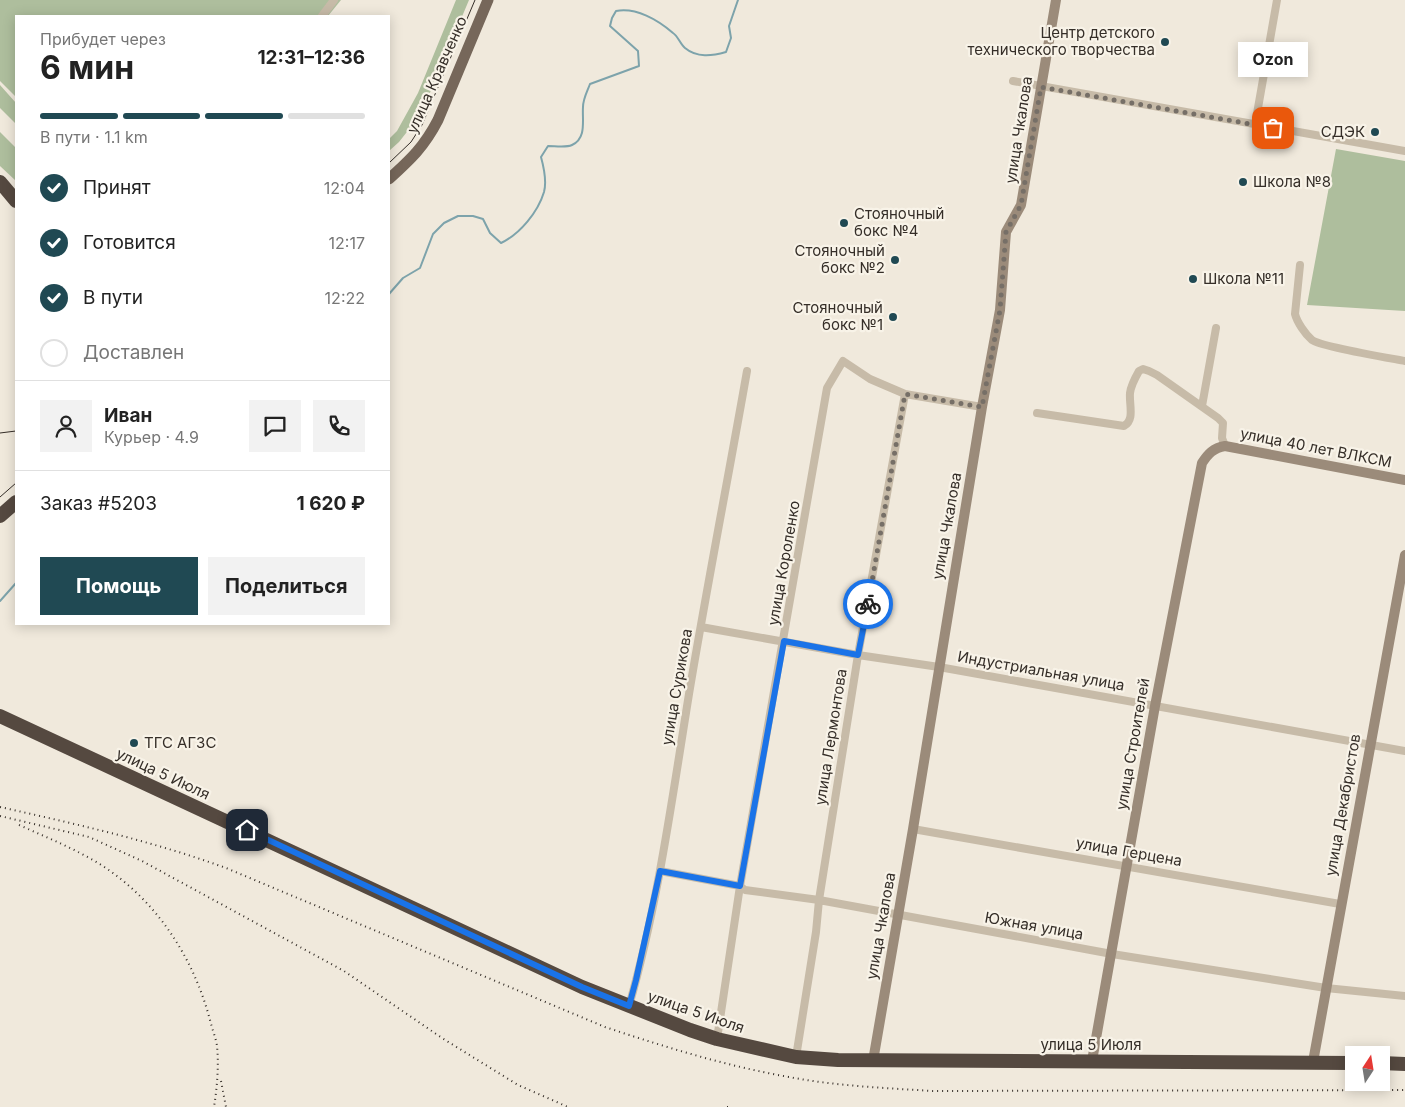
<!DOCTYPE html>
<html lang="ru">
<head>
<meta charset="utf-8">
<style>
	:root { --surface:#fff; --page:#f2f2f2; --text:#222; --muted:#767676; --line:#e0e0e0; --accent:#204953 }
	body { margin:0; font-family:Inter,sans-serif; background:var(--page); color:var(--text); height:100vh; display:flex; flex-direction:column; font-size:19px; white-space:nowrap }
	* { box-sizing:border-box; margin:0 }
	p { font-size:16px; color:var(--muted) }
	.icon { flex:none; width:28px; height:28px; fill:none; stroke:currentColor; stroke-width:2; stroke-linecap:round; stroke-linejoin:round }
	.map { position:relative; flex:1; overflow:hidden }
	.details { position:absolute; left:15px; top:15px; width:375px; height:610px; display:flex; flex-direction:column; background:var(--surface); border-radius:0px; box-shadow:0 2px 12px #0003 }
	.details>* { flex:none }
	.needle { width:32px; rotate:12deg }
	.fabs { position:absolute; left:1345px; top:1046px; display:grid; gap:10px }
	.fabs a { display:grid; place-items:center; width:45px; height:45px; border-radius:0px; background:var(--surface); box-shadow:0 2px 12px #0003; font-size:25px }
	.pin { position:absolute; display:grid; place-items:center; width:42px; height:42px; color:#fff; margin:-21px; border-radius:10px; box-shadow:0 2px 8px #0006 }
	.courier { position:absolute; display:grid; place-items:center; width:50px; height:50px; margin:-25px; border:4px solid #1a73e8; border-radius:50%; background:#fff; color:#222; box-shadow:0 1px 6px #0007 }
	.bubble { position:absolute; height:35px; border-radius:0px; background:var(--surface); box-shadow:0 2px 12px #0003; font-size:16px; font-weight:700; line-height:35px; text-align:center }
	.headline em { font-style:normal; font-weight:700 }
	.headline div { display:flex; flex-direction:column-reverse }
	.headline { display:flex; align-items:center; justify-content:space-between; height:85px; padding:0 25px }
	h1 { font-size:32px; font-weight:700; line-height:38px }
	.bar { display:grid; grid-template-columns:repeat(4,1fr); gap:8px 5px; align-content:center; height:60px; padding:0 25px }
	.bar i { height:6px; border-radius:4px; background:var(--line) }
	.bar .active { background:var(--accent) }
	.bar p { grid-column:span 4 }
	.line { display:flex; align-items:center; gap:12px; padding:0 25px; border-top:1px solid var(--line) }
	.line div { flex:1 }
	.round { display:grid; place-items:center; flex:none; width:52px; height:52px; border-radius:0px; background:var(--page) }
	ol { padding:0 25px; list-style:none }
	li { display:flex; align-items:center; gap:15px; height:55px }
	li p { margin-inline-start:auto }
	li .icon { padding:5px; border-radius:50%; background:var(--accent); color:#fff; stroke-width:4 }
	li:last-child { color:var(--muted) }
	li i { width:28px; height:28px; border:2px solid var(--line); border-radius:50% }
	.primary-button { display:flex; gap:10px; margin-top:auto; padding:10px 25px }
	.primary-button a { flex:1; height:58px; border-radius:0px; background:var(--accent); color:#fff; font-size:20px; font-weight:700; line-height:58px; text-align:center }
	.primary-button a+a { background:var(--page); color:var(--text) }
	.map>svg:first-child { display:block }
</style>
</head>
<body>
<div class="map">
<svg width="1405" height="1107" viewBox="0 0 1405 1107">
	<rect width="100%" height="100%" fill="#f0e9dc"/>
	<!-- green -->
	<path fill="#aebe9d" d="M0,0H341L328,16H16V97L0,81Z
		M456,0H469L421,114L399,142L389,151V139L397,131L418,93Z
		M0,85L16,103V124L0,108Z
		M0,132L16,148V181L0,166Z
		M1336,149L1405,161V311L1307,305Z"/>
	<g fill="none" stroke-linecap="round" stroke-linejoin="round">
		<!-- stream -->
		<path stroke="#7da3ab" stroke-width="2" d="M389,294L403,278L420,268L433,234L444,223L458,216H473L483,219L490,233L501,243C520,234 538,212 544,192C547,181 544,168 541,157L548,146C555,146 566,148 572,145C587,138 582,120 583,107C583,99 587,92 590,84L639,66L638,51L610,26L612,18L616,11C636,7 658,20 673,33C678,36 680,44 685,48C697,58 712,56 726,52L731,38L729,26L738,0
			M0,601L16,583"/>
		<!-- street -->
		<path stroke="#c7bba8" stroke-width="8" d="M322,16L334,0
			M1013,81L1405,151
			M1255,125L1277,0
			M1300,265L1295,314C1297,322 1305,334 1312,340C1322,347 1389,358 1405,361
			M1202,406L1216,328
			M1037,413L1124,426C1135,420 1129,405 1130,393C1131,385 1135,378 1139,371L1143,369L1149,371L1157,375L1218,418L1223,423L1222,438L1225,446
			M701,627L858,655L939,667L1405,751
			M913,829L1340,904
			M660,871L740,886L745,890L819,900L1112,954L1326,988L1405,996
			M629,1006C658,904 672,799 689,694C707,586 728,479 747,371
			M717,1039L740,886L827,388L843,361L870,379L905,394L982,407
			M796,1057L816,932L819,900L858,655L905,394"/>
		<!-- secondary -->
		<path stroke="#9b8b7a" stroke-width="10" d="M873,1061L913,829L982,407L1000,310L1006,232L1021,205L1056,0
			M1092,1061L1155,706L1202,463C1208,454 1213,448 1225,446L1405,480
			M1313,1062L1405,555"/>
		<!-- primary -->
		<path stroke="#76675a" stroke-width="11" d="M389,179C411,159 424,147 438,120L488,0"/>
		<!-- highway -->
		<path stroke="#554940" stroke-width="14" d="M0,182L16,201
			M0,516L16,502
			M0,716L582,987L690,1030L717,1039L796,1057L838,1060L1354,1063
			M1381,1063L1405,1064"/>
		<!-- tram -->
		<path stroke="#352e28" stroke-width="1" d="M389,163L411,142L422,125L475,0
			M0,433L16,431
			M0,497L16,483"/>
		<!-- rail -->
		<path stroke="#352e28" stroke-width="2" stroke-dasharray="1 4" stroke-linecap="butt" d="M0,807C76,824 152,841 226,868L605,1027C665,1047 726,1066 789,1077C836,1086 885,1088 933,1091L1405,1090
			M0,816L89,837L142,861L344,971L442,1038L518,1085L568,1107
			M19,825C46,837 73,848 98,863C155,898 193,956 210,1020C212,1029 216,1038 217,1046C219,1066 217,1088 214,1107
			M221,1081L226,1107
			M727,1107H729"/>
	</g>
	<g fill="none" stroke-linecap="round" stroke-linejoin="round">
		<!-- done -->
		<path stroke="#766f67" stroke-width="5" stroke-dasharray="0 9" d="M868,604L905,394L982,407L1000,310L1006,232L1021,205L1041,87L1273,128"/>
		<!-- route -->
		<path stroke="#1a73e8" stroke-width="6" d="M247,830L582,987L629,1006L636,980L660,871L740,886L784,641L858,655L868,604"/>
	</g>
	<!-- markers -->
	<g fill="#204953" stroke="#f8f3e8" stroke-width="2">
		<circle cx="1165" cy="42" r="5"/>
		<circle cx="1375" cy="132" r="5"/>
		<circle cx="1243" cy="182" r="5"/>
		<circle cx="844" cy="223" r="5"/>
		<circle cx="895" cy="260" r="5"/>
		<circle cx="1193" cy="279" r="5"/>
		<circle cx="893" cy="317" r="5"/>
		<circle cx="134" cy="743" r="5"/>
	</g>
	<g text-anchor="middle" stroke-width="4.5" stroke-linejoin="round" paint-order="stroke">
		<!-- poi labels -->
		<g font-size="15" fill="#352e28" stroke="#f8f3e8" text-anchor="end">
			<text x="1155" y="38">Центр детского<tspan x="1155" dy="17">технического творчества</tspan></text>
			<text x="1365" y="137">СДЭК</text>
			<text x="1253" y="187" text-anchor="start">Школа №8</text>
			<text x="854" y="219" text-anchor="start">Стояночный<tspan x="854" dy="17">бокс №4</tspan></text>
			<text x="885" y="256">Стояночный<tspan x="885" dy="17">бокс №2</tspan></text>
			<text x="1203" y="284" text-anchor="start">Школа №11</text>
			<text x="883" y="313">Стояночный<tspan x="883" dy="17">бокс №1</tspan></text>
			<text x="144" y="748" text-anchor="start">ТГС АГЗС</text>
		</g>
		<!-- street labels -->
		<g font-size="15" fill="#352e28" stroke="#f8f3e8">
			<text transform="translate(437 75) rotate(-66)" y="5">улица Кравченко</text>
			<text transform="translate(1019 130) rotate(-81)" y="5">улица Чкалова</text>
			<text transform="translate(1316 448) rotate(11)" y="5">улица 40 лет ВЛКСМ</text>
			<text transform="translate(947 526) rotate(-80)" y="5">улица Чкалова</text>
			<text transform="translate(784 563) rotate(-80)" y="5">улица Короленко</text>
			<text transform="translate(1041 671) rotate(10)" y="5">Индустриальная улица</text>
			<text transform="translate(677 687) rotate(-80)" y="5">улица Сурикова</text>
			<text transform="translate(831 737) rotate(-81)" y="5">улица Лермонтова</text>
			<text transform="translate(1133 744) rotate(-80)" y="5">улица Строителей</text>
			<text transform="translate(163 774) rotate(25)" y="5">улица 5 Июля</text>
			<text transform="translate(1343 805) rotate(-80)" y="5">улица Декабристов</text>
			<text transform="translate(1129 852) rotate(10)" y="5">улица Герцена</text>
			<text transform="translate(881 926) rotate(-80)" y="5">улица Чкалова</text>
			<text transform="translate(1034 926) rotate(10)" y="5">Южная улица</text>
			<text transform="translate(696 1012) rotate(19)" y="5">улица 5 Июля</text>
			<text x="1091" y="1050">улица 5 Июля</text>
		</g>
	</g>
</svg>
<div class="fabs">
<a><svg class="needle" viewBox="-14 -14 28 28"><path d="M0-13l5 13h-10z" fill="#e53935"/><path d="M0 13l5-13h-10z" fill="#767676"/></svg></a>
</div>
<div class="pin" style="left:1273px;top:128px;background:#ea580c"><svg class="icon" aria-label="bag" viewBox="0 0 24 24"><path d="M5 8h14l-1 12H6zM9 8a3 3 0 0 1 6 0"/></svg></div>
<div class="pin" style="left:247px;top:830px;background:#1f2937"><svg class="icon" aria-label="home" viewBox="0 0 24 24"><path d="M3 11l9-7 9 7M6 9v11h12V9"/></svg></div>
<div class="courier" style="left:868px;top:604px"><svg class="icon" aria-label="bike" viewBox="0 0 24 24"><circle cx="6" cy="16" r="4"/><circle cx="18" cy="16" r="4"/><path d="M6 16l4-8h5l3 8M10 8l3 8H6M13 5h3"/></svg></div>
<div class="bubble" style="left:1238px;top:42px;width:70px">Ozon</div>
<section class="details">
<div class="headline"><div><h1>6 мин</h1><p>Прибудет через</p></div><em>12:31–12:36</em></div>
<div class="bar"><i class="active"></i><i class="active"></i><i class="active"></i><i></i><p>В пути · 1.1 km</p></div>
<ol>
<li><svg class="icon" aria-label="check" viewBox="0 0 24 24"><path d="M5 12l5 5 9-10"/></svg>Принят<p>12:04</p></li>
<li><svg class="icon" aria-label="check" viewBox="0 0 24 24"><path d="M5 12l5 5 9-10"/></svg>Готовится<p>12:17</p></li>
<li><svg class="icon" aria-label="check" viewBox="0 0 24 24"><path d="M5 12l5 5 9-10"/></svg>В пути<p>12:22</p></li>
<li><i></i>Доставлен</li>
</ol>
<div class="line" style="height:90px"><a class="round"><svg class="icon" aria-label="person" viewBox="0 0 24 24"><circle cx="12" cy="8" r="4"/><path d="M4 21q1-7 8-7t8 7"/></svg></a><div><b>Иван</b><p>Курьер · 4.9</p></div><a class="round"><svg class="icon" aria-label="chat" viewBox="0 0 24 24"><path d="M4 5h16v11H9l-5 4z"/></svg></a><a class="round"><svg class="icon" aria-label="phone" viewBox="0 0 24 24"><path d="M5 4h4l2 5-3 2q2 4 5 5l2-3 5 2v4C11 20 4 13 5 4z"/></svg></a></div>
<div class="line" style="height:65px"><div>Заказ #5203</div><b>1 620 ₽</b></div>
<div class="primary-button"><a>Помощь</a><a>Поделиться</a></div>
</section>
</div>
</body>
</html>
